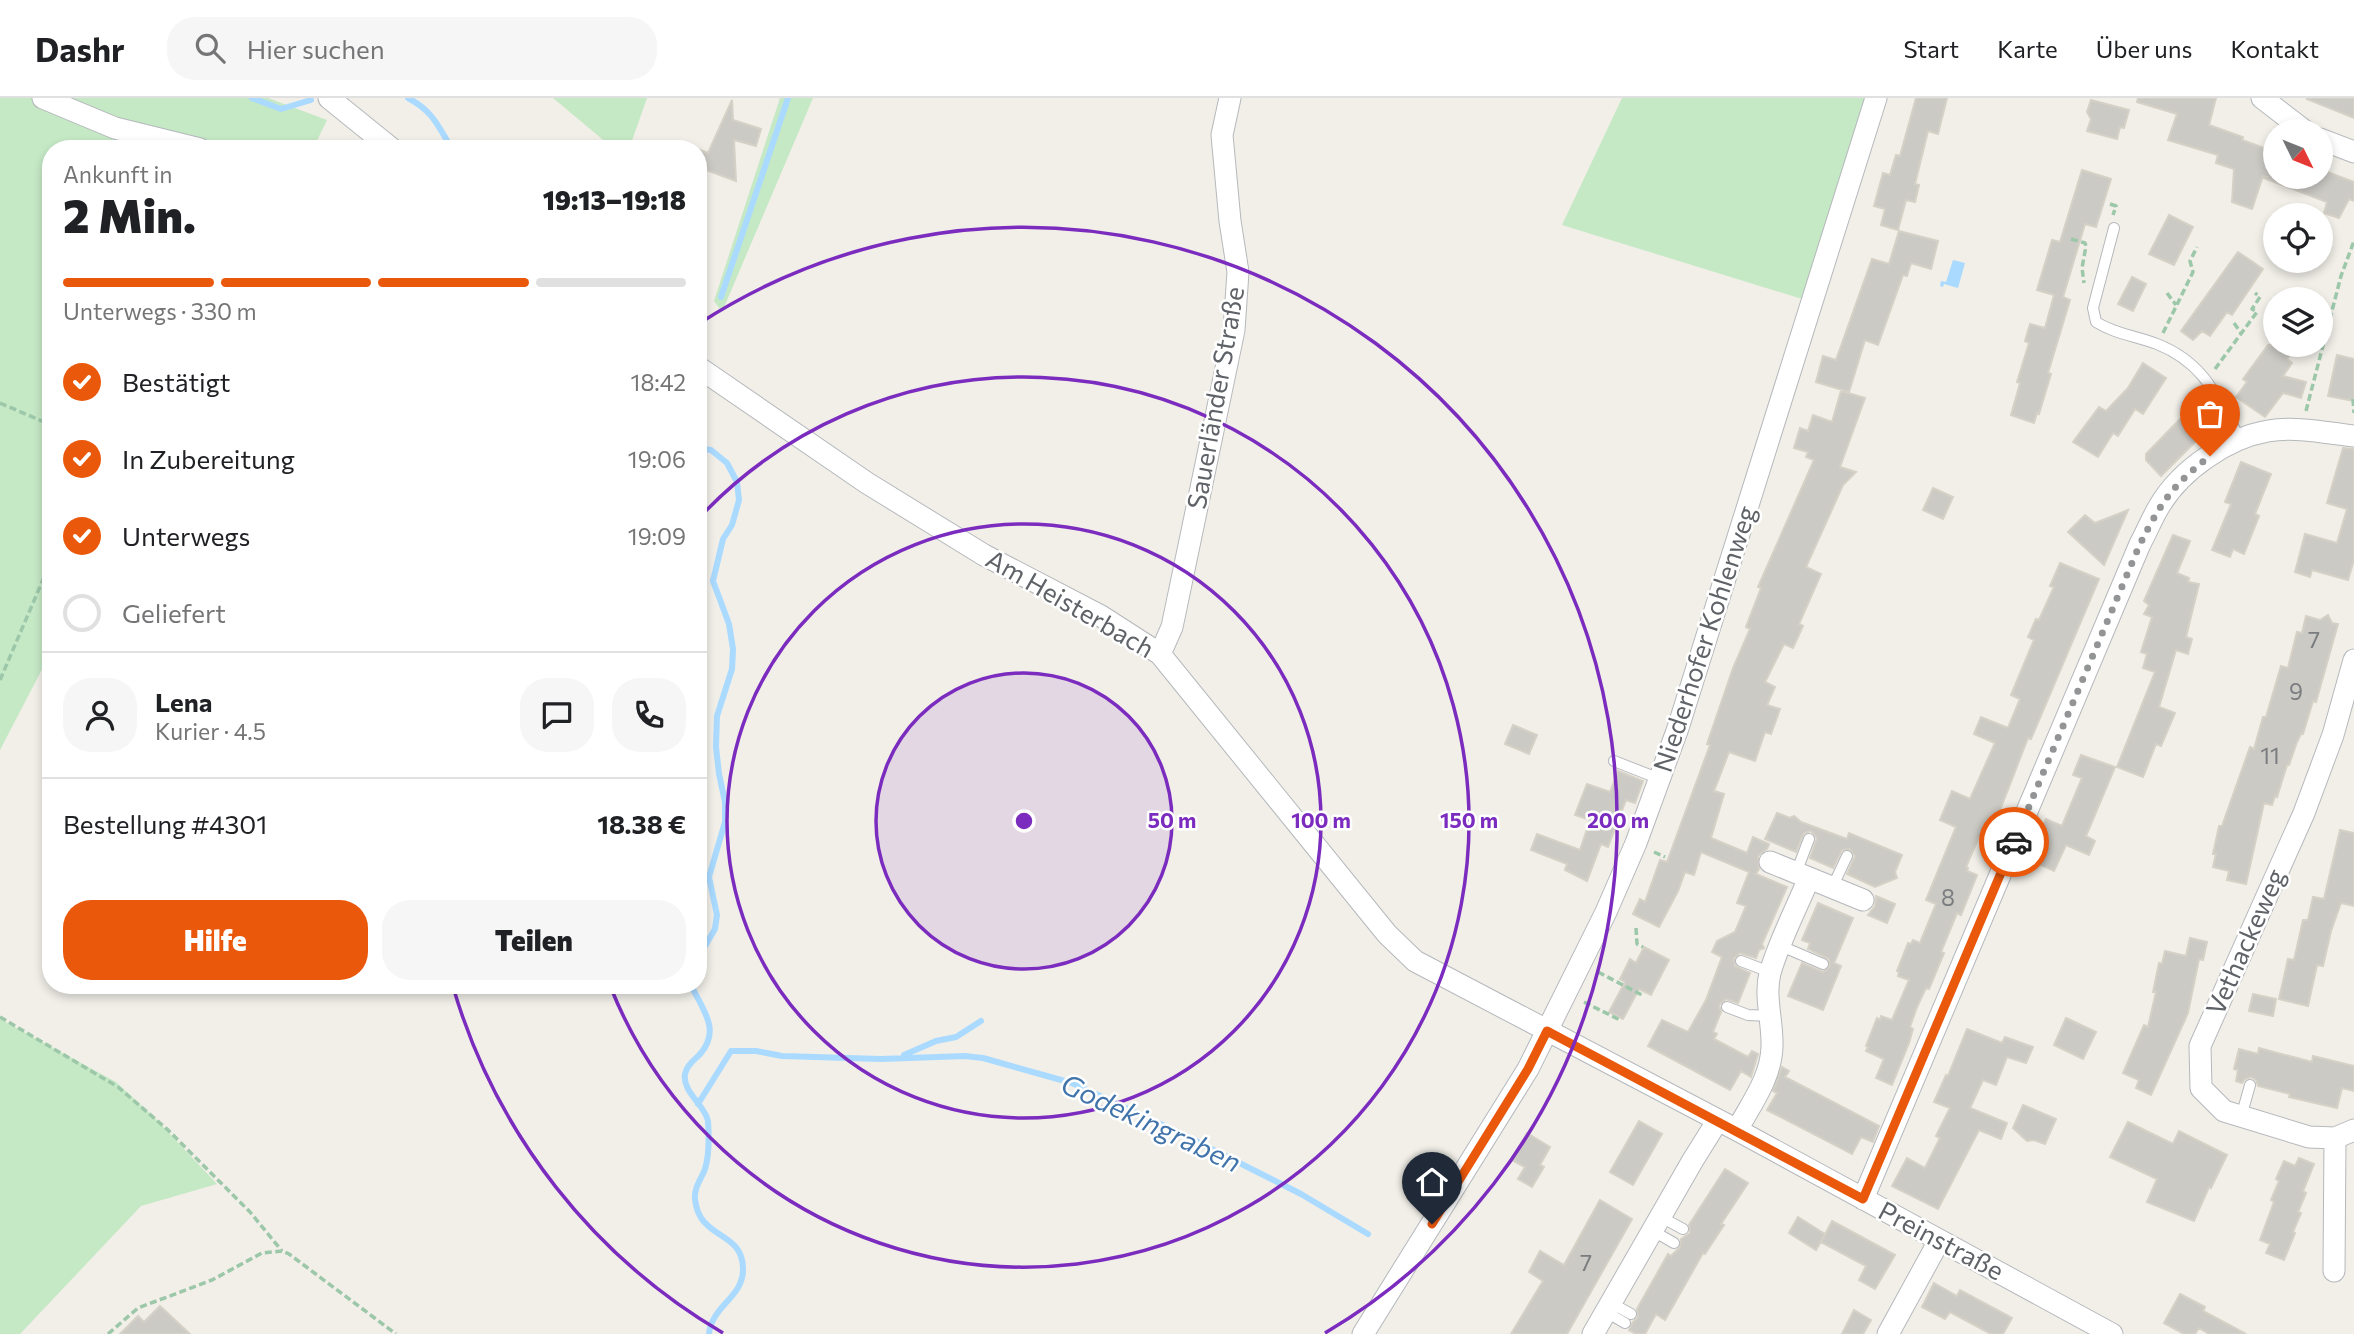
<!DOCTYPE html>
<html lang="de">
<head>
<meta charset="utf-8">
<style>
	:root { --surface:#fff; --page:#f6f6f6; --text:#202124; --muted:#757577; --line:#e0e0e0; --accent:#ea580c }
	body { margin:0; font-family:Commissioner,sans-serif; background:var(--page); color:var(--text); height:100vh; display:flex; flex-direction:column; font-size:26px; white-space:nowrap }
	* { box-sizing:border-box; margin:0 }
	p { font-size:23px; color:var(--muted) }
	.icon { flex:none; width:38px; height:38px; fill:none; stroke:currentColor; stroke-width:2; stroke-linecap:round; stroke-linejoin:round }
	.map { position:relative; flex:1; overflow:hidden }
	.sheet { position:absolute; left:42px; top:42px; width:665px; height:854px; display:flex; flex-direction:column; background:var(--surface); border-radius:28px; box-shadow:0 4px 10px #0003 }
	.sheet>* { flex:none }
	.needle { width:46px; rotate:133deg }
	.fabs { position:absolute; left:2263px; top:21px; display:grid; gap:14px }
	.fabs a { display:grid; place-items:center; width:70px; height:70px; border-radius:50%; background:var(--surface); box-shadow:0 4px 10px #0003; font-size:35px }
	.pin { position:absolute; display:grid; place-items:center; width:60px; height:60px; color:#fff; margin:-72px -30px; border-radius:50% 50% 50% 0; rotate:-45deg; box-shadow:0 0 7px #0007 }
	.pin .icon { rotate:45deg }
	.courier { position:absolute; display:grid; place-items:center; width:70px; height:70px; margin:-35px; border:5px solid #ea580c; border-radius:50%; background:#fff; color:#222; box-shadow:0 2px 9px #0007 }
	.overview em { font-style:normal; font-weight:800 }
	.overview div { display:flex; flex-direction:column-reverse }
	.overview { display:flex; align-items:center; justify-content:space-between; height:119px; padding:0 21px }
	h1 { font-size:46px; font-weight:800; line-height:52px }
	.bar { display:grid; grid-template-columns:repeat(4,1fr); gap:10px 7px; align-content:center; height:84px; padding:0 21px }
	.bar i { height:9px; border-radius:5px; background:var(--line) }
	.bar .current { background:var(--accent) }
	.bar p { grid-column:span 4 }
	.line { display:flex; align-items:center; gap:18px; padding:0 21px; border-top:2px solid var(--line) }
	.line div { flex:1 }
	.round { display:grid; place-items:center; flex:none; width:74px; height:74px; border-radius:28px; background:var(--page) }
	ol { padding:0 21px; list-style:none }
	li { display:flex; align-items:center; gap:21px; height:77px }
	li p { margin-inline-start:auto }
	li .icon { padding:7px; border-radius:50%; background:var(--accent); color:#fff; stroke-width:4 }
	li:last-child { color:var(--muted) }
	li i { width:38px; height:38px; border:4px solid var(--line); border-radius:50% }
	.primary-button { display:flex; gap:14px; margin-top:auto; padding:14px 21px }
	.primary-button a { flex:1; height:80px; border-radius:28px; background:var(--accent); color:#fff; font-size:28px; font-weight:800; line-height:80px; text-align:center }
	.primary-button a+a { background:var(--page); color:var(--text) }
	header { display:flex; align-items:center; gap:42px; box-sizing:border-box; height:98px; padding:0 35px; background:var(--surface); border-bottom:2px solid var(--line) }
	header strong { font-size:33px }
	nav { display:flex; gap:38px; margin-inline-start:auto; font-size:24px }
	.search { width:490px; height:63px; background:var(--page); display:flex; align-items:center; gap:18px; box-sizing:border-box; padding:0 24px; border-radius:28px; color:var(--muted); font-size:26px }
	.map>svg:first-child { display:block }
</style>
</head>
<body>
<header>
<strong>Dashr</strong>
<div class="search"><svg class="icon" aria-label="search" viewBox="0 0 24 24"><circle cx="10" cy="10" r="6"/><path d="M15 15l6 6"/></svg>Hier suchen</div>
<nav><a>Start</a><a>Karte</a><a>Über uns</a><a>Kontakt</a></nav>
</header>
<div class="map">
<svg width="2354" height="1236" viewBox="0 0 2354 1236">
	<rect width="100%" height="100%" fill="#f1efe8"/>
	<!-- green -->
	<path fill="#c5e8c5" d="M0,0H268L327,22L313,51H51V554L0,652Z
		M553,0H647L629,51H614Z
		M780,0H813L722,214L714,203Z
		M1622,0H1876L1812,204L1562,127Z
		M0,921L116,984L154,1019L217,1086L141,1108L20,1236H0Z"/>
	<!-- water -->
	<path fill="#aadaff" d="M1953,162L1965,165L1958,190L1944,186L1943,189L1940,188L1941,183L1946,184Z"/>
	<g fill="none" stroke-linecap="round" stroke-linejoin="round">
		<!-- stream -->
		<path stroke="#aadaff" stroke-width="6" d="M252,0L281,11L311,2
			M408,0C433,13 438,28 452,51
			M721,199L788,0
			M698,350L711,352L727,365L737,384L739,402L732,427L723,441L713,483L729,526L733,551L732,571L717,618L716,649L719,676L725,704V724L709,779L717,817L715,831L698,860
			M691,887C702,911 721,931 701,955C695,962 687,966 685,976C682,994 705,1007 708,1023C709,1037 709,1058 705,1071C701,1082 694,1089 695,1101C699,1143 744,1132 743,1172C743,1199 711,1209 709,1236
			M904,957L936,943L956,939L981,923
			M698,1006L731,953H756L782,958L881,961L965,958L983,960L1072,985L1182,1036L1301,1096L1368,1136"/>
	</g>
	<!-- building -->
	<path fill="#cccac5" stroke="#d6d1c6" stroke-width="2" d="M1916,0H1947L1938,36L1928,33L1915,86L1919,87L1915,104L1906,102L1898,132L1881,127L1885,111L1874,108L1883,75L1890,77L1896,57L1900,58Z
		M2138,0H2216L2209,27L2243,39L2242,42L2270,52L2267,60L2275,63V79H2320V71L2354,84V103L2349,101L2339,120L2324,115L2327,104L2264,80L2267,79L2263,78L2252,111L2232,104L2234,71L2216,65L2218,57L2168,42L2177,16L2137,4Z
		M2307,0H2354V20L2307,1Z
		M732,2L733,22L761,31L756,48L734,42L736,83L698,69V51L708,55Z
		M2091,2L2129,12L2124,30L2120,29L2117,41L2087,33L2091,21L2087,14Z
		M2082,72L2111,81L2096,129L2085,126L2063,199L2070,202L2048,275L2051,276L2039,316L2037,315L2034,325L2011,317L2020,285L2017,284L2029,245L2025,243L2030,226L2045,230L2054,197L2037,192L2052,142L2060,144Z
		M2169,117L2193,129L2174,167L2149,156Z
		M1899,133L1938,143L1931,171L1911,165L1907,178L1903,177L1878,247L1865,242L1849,294L1816,284L1823,258L1836,262L1872,161L1889,166Z
		M2238,154L2263,171L2232,217L2227,214L2210,238L2202,233L2193,242L2181,233Z
		M2132,179L2146,186L2133,213L2118,206Z
		M2268,247H2297L2287,261L2292,265L2283,278L2306,284L2301,300L2283,295L2265,319L2236,299L2247,284L2243,281Z
		M2337,257L2354,261V303L2328,298Z
		M2143,265L2166,280L2143,316L2135,311L2118,338L2113,335L2098,359L2073,344L2099,309L2106,313L2128,290Z
		M1841,293L1865,300L1840,369L1856,374L1843,387L1806,469L1821,476L1799,526L1803,528L1793,550L1784,546L1765,584L1775,589L1767,607L1780,611L1771,636L1765,634L1755,663L1729,654L1714,693L1724,696L1711,740L1747,755L1753,739L1769,746L1767,751L1758,758L1759,771L1756,776L1787,789L1762,846L1764,850L1759,852L1756,860L1740,855L1734,860L1735,868L1750,875L1738,905L1726,901L1719,907L1721,914L1713,934L1717,936L1714,941L1748,959L1752,953L1758,956L1751,979L1741,973L1730,992L1648,948L1662,922L1688,934L1706,902L1722,859L1712,854L1717,843L1735,834L1746,808L1737,805L1749,774L1701,754L1694,777L1685,774L1678,793L1659,829L1633,816L1640,801L1645,804L1660,762L1667,764L1710,647L1707,646L1733,570L1750,531L1746,529L1761,490L1758,489L1814,362L1806,359L1808,354L1794,350L1800,330L1808,333L1813,317L1832,324Z
		M2180,321H2186L2202,337L2161,378L2146,362V356Z
		M2343,350L2354,351V462L2348,482L2312,472L2310,479L2295,474L2305,436L2337,445L2347,411L2327,405Z
		M2241,364L2271,376L2255,416L2259,418L2244,456L2233,451L2230,459L2212,452L2231,406L2225,404Z
		M1933,390L1953,399L1943,421L1923,412Z
		M2128,412L2104,467L2068,434L2085,417L2095,425Z
		M2173,437L2190,443L2177,475L2189,480L2188,484L2199,486L2186,539L2192,541L2188,556L2176,552L2159,609L2175,615L2161,648L2156,646L2143,679L2117,669L2155,574L2143,570L2147,556L2141,554L2152,519L2144,516L2149,507L2144,503Z
		M2060,465L2099,481L2031,641L2028,640L1988,743L1979,739L1966,769L1968,770L1967,773L1977,777L1961,817L1957,815L1941,854L1944,855L1929,891L1926,890L1917,909L1910,929L1913,931L1909,945L1892,987L1876,980L1884,961L1866,953L1868,949L1866,948L1877,920L1880,922L1881,918L1892,922L1909,882L1898,878L1899,874L1897,873L1908,845L1911,846L1913,842L1920,845L1936,806L1926,802L1956,729L1940,722L1952,693L1970,701L1995,645L1974,636L1981,619L2008,630L2020,601L2011,597L2034,542L2028,539L2036,521L2039,522L2054,489L2050,488Z
		M2328,517L2332,525L2338,526L2316,604L2313,603L2303,636H2301L2297,644L2289,667H2287L2277,699L2275,698L2272,707L2264,705L2246,786L2227,782L2229,773L2213,769L2216,756H2213L2219,728H2222L2250,649L2254,651L2263,619H2266L2281,568L2288,570L2297,534L2302,535L2306,518L2320,522Z
		M1513,627L1537,637L1529,656L1505,646Z
		M2081,657L2115,669L2086,738L2095,743L2089,757L2066,747L2054,773L2028,761L2046,721L2062,728L2082,680L2073,677Z
		M1618,673L1643,683L1635,705L1626,702L1608,749L1601,746L1587,783L1565,772L1567,766L1531,752L1537,736L1580,752L1590,722L1575,717L1587,686L1610,694Z
		M1777,715L1790,720L1794,718L1801,724L1847,741L1849,735L1902,757L1895,774L1897,780L1875,789L1847,776L1855,758L1850,751L1842,752L1833,770L1810,760L1817,740L1811,733L1804,735L1796,754L1765,741Z
		M2340,732L2354,735V808L2341,805L2331,833L2323,868L2317,867L2308,908L2279,901L2288,861L2294,862L2303,822H2308L2313,799L2324,801Z
		M1876,798L1895,806L1887,825L1868,817L1875,808Z
		M1818,805L1853,820L1834,865L1841,868L1823,912L1788,898L1802,865L1823,874L1830,868L1829,861L1808,851L1810,845L1802,842Z
		M2190,840L2207,844L2203,862L2199,861L2188,915L2151,997L2136,990L2139,982L2123,975L2144,927L2148,929L2156,894H2153L2159,865L2162,866L2165,853L2186,858Z
		M1644,849L1669,862L1651,897L1639,891L1623,921L1609,914L1625,884L1620,881L1630,861L1636,865Z
		M2253,896L2276,901L2273,918L2249,913Z
		M2066,920L2096,934L2083,961L2054,947Z
		M1967,931L2002,945L2005,939L2033,949L2026,965L2007,959L1996,987L1983,982L1970,1010L2007,1025L2001,1041L1979,1032L1938,1111L1892,1088L1907,1060L1925,1070L1940,1040L1936,1038L1950,1010L1934,1004L1946,977L1948,978Z
		M2259,950L2312,964L2313,958L2354,968V993L2342,990L2337,1010L2289,999L2290,996L2258,988L2256,982L2251,979L2245,981L2242,985L2236,983L2238,972L2234,971L2239,951L2258,956Z
		M1782,969L1789,973L1785,979L1879,1028L1873,1044L1861,1039L1852,1056L1767,1012L1777,995L1773,993Z
		M2023,1007L2056,1021L2045,1046L2034,1042L2027,1043L2013,1030Z
		M1639,1023L1662,1036L1633,1087L1610,1074Z
		M2128,1024L2173,1046L2179,1033L2227,1057L2211,1090L2209,1089L2194,1123L2147,1104L2157,1081L2110,1059Z
		M1527,1035L1550,1049L1540,1067L1544,1069L1532,1089L1518,1081L1525,1069L1512,1062Z
		M2299,1060L2314,1066L2303,1093L2306,1095L2298,1114L2301,1115L2293,1134L2295,1135L2284,1162L2266,1155L2270,1146L2260,1142L2274,1104L2271,1102L2279,1083L2276,1081L2284,1063L2295,1068Z
		M1725,1071L1748,1085L1721,1126L1724,1127L1705,1156L1703,1155L1665,1222L1656,1216L1645,1236H1636L1629,1232L1633,1224L1638,1219L1637,1211L1668,1156L1671,1158L1680,1149L1681,1141L1690,1135L1689,1127Z
		M1600,1102L1632,1121L1567,1236H1511L1543,1183L1529,1174L1540,1153L1564,1167Z
		M1798,1119L1825,1136L1816,1152L1789,1135Z
		M1832,1123L1895,1157L1875,1191L1859,1182L1866,1168L1821,1144Z
		M1934,1185L1957,1198L1960,1192L2012,1220L2003,1236H1991L1950,1214L1945,1221L1922,1209Z
		M2180,1196L2205,1209L2203,1213L2246,1236H2209L2199,1230L2195,1236H2184L2164,1225Z
		M160,1208L190,1236H120L138,1218L144,1224Z
		M1854,1212L1871,1222L1863,1236H1842Z"/>
	<g fill="none" stroke-linecap="round" stroke-linejoin="round">
		<defs>
			<path id="service" d="M2114,130L2093,210L2096,224C2115,236 2136,238 2157,246C2205,265 2217,299 2240,341
				M1614,663L1660,681
				M1796,775L1809,741
				M1832,790L1847,758
				M1781,848L1823,866
				M1741,863L1770,874
				M1727,909L1748,917L1771,918
				M2241,1019L2250,987
				M1661,1119L1683,1131
				M1653,1133L1674,1145
				M1611,1205L1631,1216
				M1606,1214L1625,1225"/>
			<path id="minor" d="M43,0L115,30L200,51
				M329,0L392,51
				M2262,0L2305,33
				M2320,41L2354,54
				M698,269L867,385L984,457L1101,518L1160,556L1387,836L1415,863L1737,1032L2112,1236
				M1160,556L1172,529L1234,232L1238,174L1230,123L1222,37L1230,0
				M2354,562L2333,637L2304,715L2200,948L2201,990L2224,1013L2309,1039L2335,1040L2354,1032
				M1770,764L1863,802
				M1737,1032C1751,1006 1771,980 1772,949C1773,924 1764,899 1770,875C1778,846 1797,809 1809,780
				M1863,1101L2140,446C2147,433 2152,420 2160,407C2181,372 2227,340 2268,333C2296,328 2327,335 2354,338
				M2334,1173L2335,1040
				M1363,1236L1528,971L1606,814L1636,745L1678,630L1876,0
				M1593,1236L1693,1062L1718,1022
				M1888,1236L1939,1143"/>
		</defs>
		<!-- service casing -->
		<use href="#service" stroke="#b5b8bc" stroke-width="12"/>
		<!-- minor casing -->
		<use href="#minor" stroke="#b5b8bc" stroke-width="23"/>
		<!-- path -->
		<path stroke="#9cc7a9" stroke-width="3.5" stroke-dasharray="7 3.5" stroke-linecap="butt" d="M2110,106L2116,108L2113,117
			M2071,141L2085,145L2086,148L2082,170L2084,185
			M2167,195L2176,207
			M2234,225L2241,235
			M2163,235L2193,174L2190,163L2197,149
			M2215,271L2257,214L2252,211L2260,199L2255,195
			M2353,301L2354,315
			M0,305L51,327
			M2306,313L2341,178L2354,143
			M0,582L51,463
			M1654,754L1665,759
			M1636,830L1637,846L1643,849
			M1598,874L1642,897
			M1584,904L1620,922
			M0,919L118,989L168,1032L250,1114L282,1153
			M108,1236L138,1210L212,1182L262,1155L282,1153L289,1156L396,1236"/>
		<!-- service -->
		<use href="#service" stroke="#fff" stroke-width="10"/>
		<!-- minor -->
		<use href="#minor" stroke="#fff" stroke-width="21"/>
	</g>
	<g fill="none" stroke-linecap="round" stroke-linejoin="round">
		<!-- done -->
		<path stroke="#929495" stroke-width="7" stroke-dasharray="0 12.6" d="M2014,744L2140,446C2162,403 2172,388 2210,358"/>
		<!-- route -->
		<path stroke="#ea580c" stroke-width="9" d="M1432,1126L1528,971L1547,933L1863,1101L2014,744"/>
	</g>
	<!-- distance rings -->
	<circle cx="1024" cy="723" r="148" fill="#7b2cbf" fill-opacity=".12"/>
	<g fill="none" stroke="#7b2cbf" stroke-width="3.5">
		<circle cx="1024" cy="723" r="148"/>
		<circle cx="1024" cy="723" r="297"/>
		<path d="M699 420A445 445 0 1 1 611 890"/>
		<path d="M723 1235A594 594 0 0 1 454 892M700 225A594 594 0 1 1 1325 1235"/>
	</g>
	<g text-anchor="middle" stroke-width="5" stroke-linejoin="round" paint-order="stroke">
		<!-- number labels -->
		<g font-size="23" fill="#7a7d7f">
			<text x="2314" y="550">7</text>
			<text x="2296" y="602">9</text>
			<text x="2270" y="666">11</text>
			<text x="1948" y="808">8</text>
			<text x="1586" y="1173">7</text>
		</g>
		<!-- street labels -->
		<g font-size="26" fill="#5f6368" stroke="#fff">
			<text transform="translate(1216 300) rotate(-80)" y="9">Sauerländer Straße</text>
			<text transform="translate(1070 506) rotate(30)" y="9">Am Heisterbach</text>
			<text transform="translate(1705 541) rotate(-72)" y="9">Niederhofer Kohlenweg</text>
			<text transform="translate(2246 844) rotate(-66)" y="9">Vethackeweg</text>
			<text transform="translate(1941 1143) rotate(28)" y="9">Preinstraße</text>
		</g>
		<!-- water labels -->
		<g font-size="28" font-style="italic" fill="#4174aa" stroke="#fff">
			<text transform="translate(1151 1025) rotate(25)" y="10">Godekingraben</text>
		</g>
	</g>
	<circle cx="1024" cy="723" r="10" fill="#7b2cbf" stroke="#fff" stroke-width="3.5"/>
	<g font-size="21" text-anchor="middle" font-weight="bold" fill="#7b2cbf" stroke="#fff" stroke-width="5" stroke-linejoin="round" paint-order="stroke">
		<text x="1172" y="730">50 m</text>
		<text x="1321" y="730">100 m</text>
		<text x="1469" y="730">150 m</text>
		<text x="1618" y="730">200 m</text>
	</g>
</svg>
<div class="fabs">
<a><svg class="needle" viewBox="-14 -14 28 28"><path d="M0-13l5 13h-10z" fill="#e53935"/><path d="M0 13l5-13h-10z" fill="#757577"/></svg></a>
<a><svg class="icon" aria-label="locate" viewBox="0 0 24 24"><circle cx="12" cy="12" r="6"/><path d="M12 2v4M12 18v4M2 12h4M18 12h4"/></svg></a>
<a><svg class="icon" aria-label="layers" viewBox="0 0 24 24"><path d="M12 4l9 5-9 5-9-5zM3 14l9 5 9-5"/></svg></a>
</div>
<div class="pin" style="left:2210px;top:358px;background:#ea580c"><svg class="icon" aria-label="bag" viewBox="0 0 24 24"><path d="M5 8h14l-1 12H6zM9 8a3 3 0 0 1 6 0"/></svg></div>
<div class="pin" style="left:1432px;top:1126px;background:#1f2937"><svg class="icon" aria-label="home" viewBox="0 0 24 24"><path d="M3 11l9-7 9 7M6 9v11h12V9"/></svg></div>
<div class="courier" style="left:2014px;top:744px"><svg class="icon" aria-label="car" viewBox="0 0 24 24"><path d="M5 17H2v-5l4-1 3-4h7l3 4 3 1v5h-3M9 17h6M6 11h13"/><circle cx="7" cy="17" r="2"/><circle cx="17" cy="17" r="2"/></svg></div>
<section class="sheet">
<div class="overview"><div><h1>2 Min.</h1><p>Ankunft in</p></div><em>19:13–19:18</em></div>
<div class="bar"><i class="current"></i><i class="current"></i><i class="current"></i><i></i><p>Unterwegs · 330 m</p></div>
<ol>
<li><svg class="icon" aria-label="check" viewBox="0 0 24 24"><path d="M5 12l5 5 9-10"/></svg>Bestätigt<p>18:42</p></li>
<li><svg class="icon" aria-label="check" viewBox="0 0 24 24"><path d="M5 12l5 5 9-10"/></svg>In Zubereitung<p>19:06</p></li>
<li><svg class="icon" aria-label="check" viewBox="0 0 24 24"><path d="M5 12l5 5 9-10"/></svg>Unterwegs<p>19:09</p></li>
<li><i></i>Geliefert</li>
</ol>
<div class="line" style="height:126px"><a class="round"><svg class="icon" aria-label="person" viewBox="0 0 24 24"><circle cx="12" cy="8" r="4"/><path d="M4 21q1-7 8-7t8 7"/></svg></a><div><b>Lena</b><p>Kurier · 4.5</p></div><a class="round"><svg class="icon" aria-label="chat" viewBox="0 0 24 24"><path d="M4 5h16v11H9l-5 4z"/></svg></a><a class="round"><svg class="icon" aria-label="phone" viewBox="0 0 24 24"><path d="M5 4h4l2 5-3 2q2 4 5 5l2-3 5 2v4C11 20 4 13 5 4z"/></svg></a></div>
<div class="line" style="height:91px"><div>Bestellung #4301</div><b>18.38 €</b></div>
<div class="primary-button"><a>Hilfe</a><a>Teilen</a></div>
</section>
</div>
</body>
</html>
